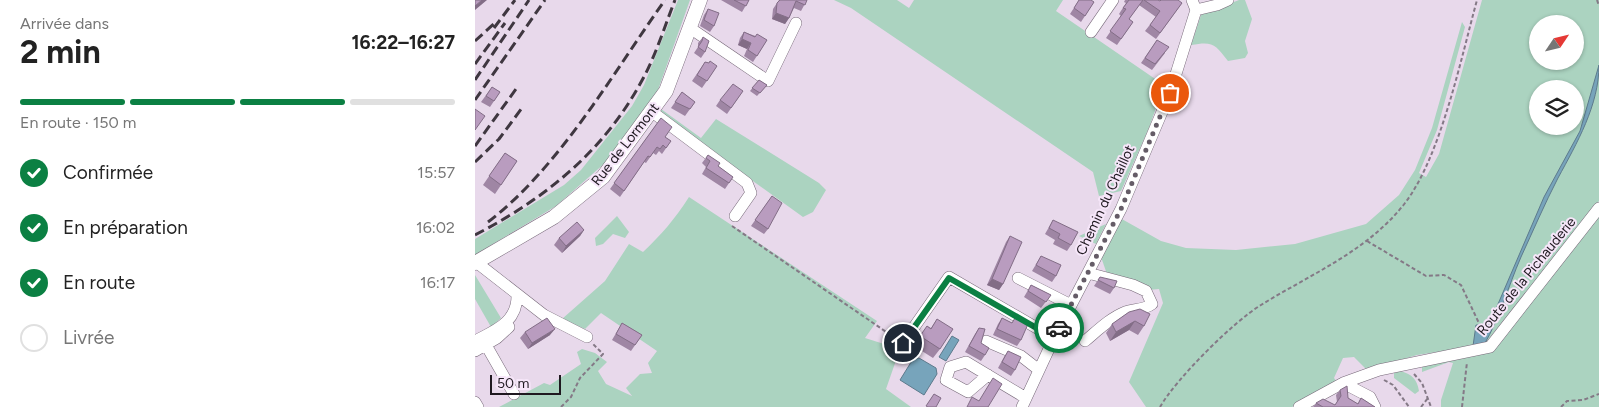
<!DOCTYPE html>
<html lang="fr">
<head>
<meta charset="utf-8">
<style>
	:root { --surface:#fff; --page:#f2f2f2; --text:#222; --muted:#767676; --line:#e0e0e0; --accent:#0b8043 }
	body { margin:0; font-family:Figtree,sans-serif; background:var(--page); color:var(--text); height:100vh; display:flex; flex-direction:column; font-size:19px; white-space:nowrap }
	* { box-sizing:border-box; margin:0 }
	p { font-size:16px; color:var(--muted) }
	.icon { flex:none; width:28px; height:28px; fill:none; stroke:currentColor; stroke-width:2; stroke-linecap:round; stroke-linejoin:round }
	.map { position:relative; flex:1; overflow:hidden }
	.drawer { display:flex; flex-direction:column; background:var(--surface); width:475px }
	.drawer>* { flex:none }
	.needle { width:32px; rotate:55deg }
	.tools { position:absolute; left:1054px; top:15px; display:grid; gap:10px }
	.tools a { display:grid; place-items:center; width:55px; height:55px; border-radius:50%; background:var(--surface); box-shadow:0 1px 4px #0004; font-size:25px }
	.scale { position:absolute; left:15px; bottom:12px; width:71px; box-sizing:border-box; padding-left:5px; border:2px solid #1f1920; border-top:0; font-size:14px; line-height:18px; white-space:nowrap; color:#1f1920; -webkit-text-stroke:4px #f6e6f9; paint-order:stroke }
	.pin { position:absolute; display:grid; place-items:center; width:42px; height:42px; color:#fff; margin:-21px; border:2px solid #fff; border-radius:50%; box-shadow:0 1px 5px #0007 }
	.courier { position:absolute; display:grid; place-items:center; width:50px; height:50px; margin:-25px; border:4px solid #0b8043; border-radius:50%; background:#fff; color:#222; box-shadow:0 1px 6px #0007 }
	.head em { font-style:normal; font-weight:700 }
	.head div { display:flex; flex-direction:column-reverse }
	.head { display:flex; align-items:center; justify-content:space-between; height:85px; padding:0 20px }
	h1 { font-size:32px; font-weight:700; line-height:38px }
	.bar { display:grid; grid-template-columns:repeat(4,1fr); gap:8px 5px; align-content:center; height:60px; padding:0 20px }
	.bar i { height:6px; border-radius:4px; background:var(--line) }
	.bar .selected { background:var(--accent) }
	.bar p { grid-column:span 4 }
	ol { padding:0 20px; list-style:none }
	li { display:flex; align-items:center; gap:15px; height:55px }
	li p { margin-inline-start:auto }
	li .icon { padding:5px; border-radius:50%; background:var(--accent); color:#fff; stroke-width:4 }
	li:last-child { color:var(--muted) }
	li i { width:28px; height:28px; border:2px solid var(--line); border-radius:50% }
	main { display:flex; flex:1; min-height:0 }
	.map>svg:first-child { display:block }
</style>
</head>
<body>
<main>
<section class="drawer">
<div class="head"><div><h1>2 min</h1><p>Arrivée dans</p></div><em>16:22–16:27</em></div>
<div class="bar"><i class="selected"></i><i class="selected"></i><i class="selected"></i><i></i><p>En route · 150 m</p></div>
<ol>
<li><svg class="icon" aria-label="check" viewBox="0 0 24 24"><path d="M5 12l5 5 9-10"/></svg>Confirmée<p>15:57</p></li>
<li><svg class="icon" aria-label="check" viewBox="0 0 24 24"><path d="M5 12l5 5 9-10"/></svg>En préparation<p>16:02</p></li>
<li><svg class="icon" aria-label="check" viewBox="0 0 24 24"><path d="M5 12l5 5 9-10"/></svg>En route<p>16:17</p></li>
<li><i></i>Livrée</li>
</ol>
</section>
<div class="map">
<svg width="1124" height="407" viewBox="0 0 1124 407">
	<rect width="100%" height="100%" fill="#e8d9eb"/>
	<!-- green -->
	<path fill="#abd3c0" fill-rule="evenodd" d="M203,0H215L183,90L130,163L81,206L0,255V239L89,185L106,170L157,106L169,85Z
		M359,0H422L434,8L439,0H588L581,11L689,85L674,128L646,191L624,196L618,172L376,8Z
		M764,0H770L777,19L770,41L773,53L770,58L753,61C740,44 738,41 716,45L726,15Z
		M1007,0H1124V201L1009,345L942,355L892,370L879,357L868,358L859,378L862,382L817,407H671L654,382L688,303L684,289L662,291L633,277L626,257L645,218L686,241L711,248L761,250L820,244L891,224L924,195L940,170L957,128L987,22L990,27L962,130L944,173L951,177L964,154ZM1062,24H1100V61H1062ZM1062,89H1100V126H1062Z
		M186,109L226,138L241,119L344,183L351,190L338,212L328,217L183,113Z
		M214,197L402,321L390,338L425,349L411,389L436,407H24L69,383L75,385L106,364L102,352L107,349L120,353L132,362L123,371L131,384L157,396L151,388L165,374L177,373L173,363L182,351L126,313L110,329L87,319L130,281L154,244L168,252C186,235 200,219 214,197Z
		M1124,213V407H966V400L978,363L974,362L947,372V366L1013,353Z
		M142,216L154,232L150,238L138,234L128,244L121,246L120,238Z
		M631,224L621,244L604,236Z
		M0,275L26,318L16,327L0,299Z
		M925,371C937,374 942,379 944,391L940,394L919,378V373Z"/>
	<!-- water -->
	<path fill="#77a4bb" stroke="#5d7a8c" d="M1124,65C1124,105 1102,143 1083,178C1070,203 1058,231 1046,257C1033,287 1025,317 1009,345L998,346L1001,325H1014L1069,197L1105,131Z
		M477,336L484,340L471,361L464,357Z
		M444,358L461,368L462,374L449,395L425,380L438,359Z"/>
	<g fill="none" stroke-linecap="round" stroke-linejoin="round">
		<defs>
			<path id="minor" d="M721,10L742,5L753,0
				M215,28L293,81L321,23
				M616,32L638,0
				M176,111L272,183L276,193L260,216
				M1,262L69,315L112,337
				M543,278L596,305
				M0,341C21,330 43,322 42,294
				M511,341L546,356L564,370
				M610,341C622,331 635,318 650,312C659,309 669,310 677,304L671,291L658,285L613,273
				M428,343L474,277L579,338
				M11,345L39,394
				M0,351L22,338L34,327
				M513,375L493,392L471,380L475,367L491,362L551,398
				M868,383L895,397L900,407
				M0,402L3,407
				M547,407L579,338L646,209L695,93L721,10L717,0
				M824,407L868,383L904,370L1015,347L1124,208"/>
			<path id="major" d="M0,263L79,217L128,177L191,91L225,0"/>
		</defs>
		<!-- minor casing -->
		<use href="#minor" stroke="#766878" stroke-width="12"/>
		<!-- major casing -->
		<use href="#major" stroke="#766878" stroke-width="15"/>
		<!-- path -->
		<path stroke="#847986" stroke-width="2" stroke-dasharray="4 2.5" stroke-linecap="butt" d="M1122,0L1124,6
			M257,226L420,338
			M892,241L951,276L969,275L986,285L1010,336
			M939,374L947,383L956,407
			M909,380L918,385L934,407
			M86,407L96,397L105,378L128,354L118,344
			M685,407C701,379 758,322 786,305C836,274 893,251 930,203C966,156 986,58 1002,0
			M946,407L953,398
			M987,407L992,362
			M1086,407L1092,401L1108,400L1124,394"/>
		<!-- minor -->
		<use href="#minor" stroke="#fff" stroke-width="11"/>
		<!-- major -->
		<use href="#major" stroke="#fff" stroke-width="14"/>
		<!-- rail -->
		<path stroke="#3f3740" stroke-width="3" stroke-dasharray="10 5" stroke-linecap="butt" d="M19,28L40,0
			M0,41L22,21
			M0,64L30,23
			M0,80L54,0
			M0,100L70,0
			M0,146L41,89
			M0,162L24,139L47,108
			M13,222C84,168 138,73 190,0
			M0,235C69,199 127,153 165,84C180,58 189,28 200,0"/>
	</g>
	<!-- wall -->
	<path fill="#9f86a4" d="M246,0H274L267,12Z
		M304,0H332L326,11L319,8L314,18L310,24L297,19L298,9Z
		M604,0L619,2L606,22L595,14Z
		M650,0H683L685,1L707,3L681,39L670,31L681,17L664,5L654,19L658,22L642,45L631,38L646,16L644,14L651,3L649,2Z
		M233,9L239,26L235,32L225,26L229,15Z
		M269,32L292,40L278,62L269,56L272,49L263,45L265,38Z
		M228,37L230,52L226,58L219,53L223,47V43Z
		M682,40L690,53L677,70L666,63Z
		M230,62L242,66L227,88L217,81Z
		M284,80L292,85L282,96L275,91Z
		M17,87L25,92L15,107L6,102Z
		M268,91L252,114L241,106L245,100Z
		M207,92L220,102L210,116L196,108Z
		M186,118L190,137L196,141L187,154L184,151L181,155L178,153L171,163L169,162L145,197L135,189Z
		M30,153L42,161L20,194L8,185Z
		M233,155L243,166L258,177L250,189L227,174L231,167L227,163Z
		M297,196L293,229L289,234L276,226Z
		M578,220L596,245L592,251L578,244L580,240L570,234Z
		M109,230L105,236L87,253L79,245L84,238Z
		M535,236L528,284L524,290L512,285L531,242Z
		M566,256L581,276L577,282L557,271Z
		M625,277L639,288L635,294L619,286Z
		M556,285L576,295L566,308L549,297Z
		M654,312L669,326L663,335L654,330L635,341L631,333L637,324Z
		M527,318L537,323L540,318L546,340L542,346L518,335L523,324Z
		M462,319L465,349L458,358L439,346L452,326L456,328Z
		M147,323L167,335L156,351L137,340Z
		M504,328L506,343L510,355L506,361L490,352L500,334Z
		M50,332L75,335L53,349L45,338Z
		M533,351L540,370L536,376L523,368L529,357Z
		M865,390L873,398L883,404L886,398L900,407H838L841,403L860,405L862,402L861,395Z"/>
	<!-- shaded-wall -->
	<path fill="#826d86" d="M7,0H12L0,10V6Z
		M301,13L314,18L310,24L297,19Z
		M267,39L276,43L272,49L263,45Z
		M109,230L105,236L87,253L91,246Z
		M517,279L528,284L524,290L512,285Z
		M660,321L654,330L635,341L641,332Z
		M80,329L75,335L53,349L57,343Z"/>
	<!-- building -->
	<path fill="#b99cbf" stroke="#826d86" d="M0,0H7L0,6Z
		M259,0H274L271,6Z
		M305,0H332L330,5L321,1L314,18L301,13L302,3Z
		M604,0H616L619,2L610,16L599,8Z
		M654,0H668L654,19L658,22L646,39L635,31L651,9L648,8Z
		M669,0H683L685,1L686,0H703L707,3L685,33L675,25L685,11Z
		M233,9L244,13L239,26L229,20Z
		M269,32L280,37L282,34L292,40L282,56L273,50L276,43L267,39Z
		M228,37L234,41L230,52L223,47L227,41Z
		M682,40L694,47L680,64L670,58Z
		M235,61L242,66L232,81L222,75L230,62L234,63Z
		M284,80L292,85L285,93L277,88Z
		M258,84L268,91L256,108L245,100Z
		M17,87L25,92L19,101L11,96Z
		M207,92L220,102L215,109L200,102Z
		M0,109L10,116L0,130Z
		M186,118L197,127L190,137L196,141L191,148L188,145L185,149L182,147L175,157L173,156L149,191L139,183Z
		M30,153L42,161L26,185L14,176Z
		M233,155L245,163L243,166L258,177L254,183L231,168L235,161L231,158Z
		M297,196L307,203L293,229L280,220Z
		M578,220L603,232L596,245L583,238L585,234L574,228Z
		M102,222L109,230L91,246L84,238Z
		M535,236L547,242L528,284L517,279Z
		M566,256L586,265L581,276L561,265Z
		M625,277L642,281L639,288L623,280Z
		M556,285L576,295L571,302L553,291Z
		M665,309L675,314L669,326L660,321L641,332L637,324L654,312Z
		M72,318L80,329L57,343L50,332Z
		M527,318L537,323L540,318L553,324L546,340L522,329Z
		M462,319L478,329L465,349L445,336L452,326L456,329Z
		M147,323L167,335L160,345L141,334Z
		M504,328L510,329L506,343L514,348L510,355L494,346Z
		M533,351L546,357L540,370L527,362Z
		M518,378L527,384L513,407H492L497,397L504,401Z
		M872,386L873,398L883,404L886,398L900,407H848L841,403L848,399L860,405L866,396L865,390Z
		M459,394L466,398L461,407H453L451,406Z"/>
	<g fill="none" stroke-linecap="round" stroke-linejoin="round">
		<!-- done -->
		<path stroke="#655c67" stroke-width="5" stroke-dasharray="0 9" d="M584,328L646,209L695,93"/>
		<!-- route -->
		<path stroke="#0b8043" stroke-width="6" d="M428,343L474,278L579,338L584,328"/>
	</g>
	<g text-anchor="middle" stroke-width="4" stroke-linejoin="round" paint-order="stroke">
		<!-- street labels -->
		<g font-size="14" fill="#1f1920" stroke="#f6e6f9">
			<text transform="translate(150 144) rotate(-52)" y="5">Rue de Lormont</text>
			<text transform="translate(630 200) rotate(-65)" y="5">Chemin du Chaillot</text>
			<text transform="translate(1051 276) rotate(-51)" y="5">Route de la Pichauderie</text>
		</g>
	</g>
</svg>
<div class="tools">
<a><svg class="needle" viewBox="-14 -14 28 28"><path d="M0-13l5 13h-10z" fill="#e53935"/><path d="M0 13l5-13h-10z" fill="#767676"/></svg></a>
<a><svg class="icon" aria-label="layers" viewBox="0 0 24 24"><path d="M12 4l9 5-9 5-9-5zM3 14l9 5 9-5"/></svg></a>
</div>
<div class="scale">50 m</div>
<div class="pin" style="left:695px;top:93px;background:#ea580c"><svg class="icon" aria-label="bag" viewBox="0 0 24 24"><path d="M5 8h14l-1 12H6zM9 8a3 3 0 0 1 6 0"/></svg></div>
<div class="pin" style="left:428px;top:343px;background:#1f2937"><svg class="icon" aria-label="home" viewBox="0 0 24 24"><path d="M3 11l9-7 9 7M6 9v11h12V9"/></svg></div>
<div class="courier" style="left:584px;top:328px"><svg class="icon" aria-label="car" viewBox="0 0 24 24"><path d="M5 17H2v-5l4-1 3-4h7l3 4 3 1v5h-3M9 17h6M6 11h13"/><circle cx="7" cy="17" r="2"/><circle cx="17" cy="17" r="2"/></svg></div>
</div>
</main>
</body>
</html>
